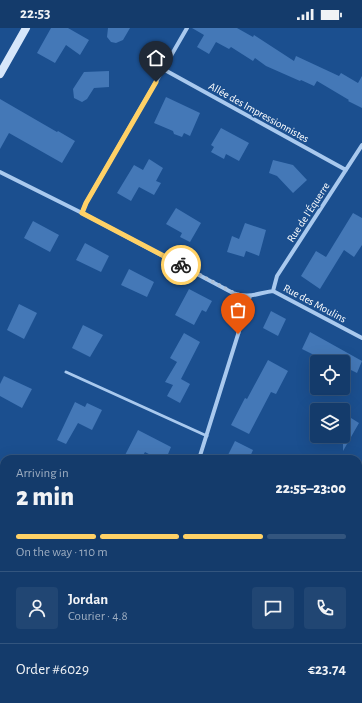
<!DOCTYPE html>
<html lang="en">
<head>
<meta charset="utf-8">
<style>
	:root { --surface:#143b6b; --page:#214673; --text:#f1f3f6; --muted:#9dadc1; --line:#33557e; --accent:#ffd166 }
	body { margin:0; font-family:"Alegreya Sans",sans-serif; background:var(--page); color:var(--text); height:100vh; display:flex; flex-direction:column; font-size:15px; white-space:nowrap }
	* { box-sizing:border-box; margin:0 }
	p { font-size:13px; color:var(--muted) }
	.icon { flex:none; width:22px; height:22px; fill:none; stroke:currentColor; stroke-width:2; stroke-linecap:round; stroke-linejoin:round }
	.map { position:relative; flex:1; overflow:hidden }
	.drawer { position:absolute; left:0px; top:427px; width:362px; height:248px; display:flex; flex-direction:column; background:var(--surface); border-radius:12px 12px 0 0; box-shadow:0 4px 16px #0002,0 0 0 1px var(--line) }
	.drawer>* { flex:none }
	.tools { position:absolute; left:310px; top:327px; display:grid; gap:8px }
	.tools a { display:grid; place-items:center; width:40px; height:40px; border-radius:4px; background:var(--surface); box-shadow:0 4px 16px #0002,0 0 0 1px var(--line); font-size:20px }
	.pin { position:absolute; display:grid; place-items:center; width:34px; height:34px; color:#fff; margin:-41px -17px; border-radius:50% 50% 50% 0; rotate:-45deg; box-shadow:0 0 4px #0007 }
	.pin .icon { rotate:45deg }
	.courier { position:absolute; display:grid; place-items:center; width:40px; height:40px; margin:-20px; border:3px solid #ffd166; border-radius:50%; background:#fff; color:#222; box-shadow:0 1px 5px #0007 }
	.head em { font-style:normal; font-weight:800 }
	.head div { display:flex; flex-direction:column-reverse }
	.head { display:flex; align-items:center; justify-content:space-between; height:68px; padding:0 16px }
	h1 { font-size:26px; font-weight:800; line-height:30px }
	.bar { display:grid; grid-template-columns:repeat(4,1fr); gap:6px 4px; align-content:center; height:48px; padding:0 16px }
	.bar i { height:5px; border-radius:3px; background:var(--line) }
	.bar .on { background:var(--accent) }
	.bar p { grid-column:span 4 }
	.line { display:flex; align-items:center; gap:10px; padding:0 16px; border-top:1px solid var(--line) }
	.line div { flex:1 }
	.round { display:grid; place-items:center; flex:none; width:42px; height:42px; border-radius:4px; background:var(--page) }
	.status { display:flex; justify-content:space-between; align-items:center; height:28px; padding:0 20px; background:var(--surface); direction:ltr }
	.status svg { height:11px; fill:currentColor }
	.map>svg:first-child { display:block }
</style>
</head>
<body>
<div class="status"><b>22:53</b><svg viewBox="0 0 49 12"><path d="M0 12V9h3v3zM5 12V6h3v6zM10 12V3h3v9zM15 12V0h3v12zM26 1h20v11H26zM47 4h2v5h-2z"/></svg></div>
<div class="map">
<svg width="362" height="675" viewBox="0 0 362 675">
	<rect width="100%" height="100%" fill="#1b4f8f"/>
	<!-- building -->
	<path fill="#4478b7" d="M51,0H68L89,12L80,27L66,17L55,35L37,25Z
		M108,0H130L123,12L116,15L111,14L107,9Z
		M192,0H237L253,9L254,7L294,33L296,28L339,48L341,45L358,55L362,48V80L348,73L349,72L317,53L314,58L301,52L300,53L266,38L255,30L253,33L231,19L229,21L216,14L209,26L197,19L204,7Z
		M109,43V59L94,60L87,71L82,74L74,70L73,61L84,44Z
		M166,69L200,85L190,108L184,105L182,109L174,106L173,103L154,95Z
		M0,71L57,104L58,103L75,113L62,135L9,105L0,121Z
		M221,100L249,115L239,133L226,126L224,131L211,124L214,119L211,117Z
		M149,131L163,140L156,153L161,155L154,167L139,159L131,173L117,165L134,137L143,142Z
		M273,132L293,137L307,152L293,165L277,148L269,145Z
		M176,180L201,195L190,214L180,209L182,205L166,196Z
		M353,185L362,190V217L354,229L344,222L320,261L301,248L316,223L326,229Z
		M33,193L59,207L50,224L24,210Z
		M245,195L266,202L259,228L246,223L244,229L227,224L232,208L239,211Z
		M85,215L109,228L101,244L76,232Z
		M129,241L154,254L147,269L121,257Z
		M189,261L212,273L206,284L202,282L194,297L175,287Z
		M19,276L37,285L24,311L7,302Z
		M271,283L286,291L278,308L263,300Z
		M83,297L103,307L90,329L72,320Z
		M310,304L362,333L357,345L343,338V334H328L302,321Z
		M184,305L200,314L181,351L190,356L180,375L167,368L173,357L165,354L177,334L170,330Z
		M268,332L288,343L276,366L271,364L249,406L231,397L245,370L247,371Z
		M4,348L32,361L22,380L0,368V356Z
		M75,374L85,379L87,375L102,382L92,402L78,395L66,416L57,412Z
		M343,385L359,395L343,423Z
		M138,402L171,419L166,431H158L145,424L141,431H123Z
		M235,413L253,422L249,431H226Z"/>
	<g fill="none" stroke-linecap="round" stroke-linejoin="round">
		<!-- lane -->
		<path stroke="#a9c9ee" stroke-width="3" d="M66,344L207,408
			M0,668L4,670
			M7,671L17,675"/>
		<!-- street -->
		<path stroke="#a9c9ee" stroke-width="4" d="M163,41L346,142
			M0,144L82,185L233,265C249,271 258,265 273,263L362,310
			M82,185L86,175L187,0
			M273,263L277,248L362,117
			M199,431L250,268
			M358,523L362,517
			M120,675L122,671
			M263,675L265,671"/>
		<!-- secondary -->
		<path stroke="#d6e6fa" stroke-width="8" d="M0,46L26,0"/>
	</g>
	<g fill="none" stroke-linecap="round" stroke-linejoin="round">
		<!-- done -->
		<path stroke="#afc1d8" stroke-width="4" stroke-dasharray="0 7.2" d="M181,237L234,265L242,268H250L238,306"/>
		<!-- route -->
		<path stroke="#ffd166" stroke-width="5" d="M156,54L86,175L82,185L181,237"/>
	</g>
	<g text-anchor="middle" stroke-width="3" stroke-linejoin="round" paint-order="stroke">
		<!-- street labels -->
		<g font-size="11" fill="#fff" stroke="#1b4f8f">
			<text transform="translate(259 84) rotate(29)" y="4">Allée des Impressionnistes</text>
			<text transform="translate(308 184) rotate(-57)" y="4">Rue de l'Équerre</text>
			<text transform="translate(315 275) rotate(28)" y="4">Rue des Moulins</text>
		</g>
	</g>
</svg>
<div class="tools">
<a><svg class="icon" aria-label="locate" viewBox="0 0 24 24"><circle cx="12" cy="12" r="6"/><path d="M12 2v4M12 18v4M2 12h4M18 12h4"/></svg></a>
<a><svg class="icon" aria-label="layers" viewBox="0 0 24 24"><path d="M12 4l9 5-9 5-9-5zM3 14l9 5 9-5"/></svg></a>
</div>
<div class="pin" style="left:238px;top:306px;background:#ea580c"><svg class="icon" aria-label="bag" viewBox="0 0 24 24"><path d="M5 8h14l-1 12H6zM9 8a3 3 0 0 1 6 0"/></svg></div>
<div class="pin" style="left:156px;top:54px;background:#1f2937"><svg class="icon" aria-label="home" viewBox="0 0 24 24"><path d="M3 11l9-7 9 7M6 9v11h12V9"/></svg></div>
<div class="courier" style="left:181px;top:237px"><svg class="icon" aria-label="bike" viewBox="0 0 24 24"><circle cx="6" cy="16" r="4"/><circle cx="18" cy="16" r="4"/><path d="M6 16l4-8h5l3 8M10 8l3 8H6M13 5h3"/></svg></div>
<section class="drawer">
<div class="head"><div><h1>2 min</h1><p>Arriving in</p></div><em>22:55–23:00</em></div>
<div class="bar"><i class="on"></i><i class="on"></i><i class="on"></i><i></i><p>On the way · 110 m</p></div>
<div class="line" style="height:72px"><a class="round"><svg class="icon" aria-label="person" viewBox="0 0 24 24"><circle cx="12" cy="8" r="4"/><path d="M4 21q1-7 8-7t8 7"/></svg></a><div><b>Jordan</b><p>Courier · 4.8</p></div><a class="round"><svg class="icon" aria-label="chat" viewBox="0 0 24 24"><path d="M4 5h16v11H9l-5 4z"/></svg></a><a class="round"><svg class="icon" aria-label="phone" viewBox="0 0 24 24"><path d="M5 4h4l2 5-3 2q2 4 5 5l2-3 5 2v4C11 20 4 13 5 4z"/></svg></a></div>
<div class="line" style="height:52px"><div>Order #6029</div><b>€23.74</b></div>
</section>
</div>
</body>
</html>
